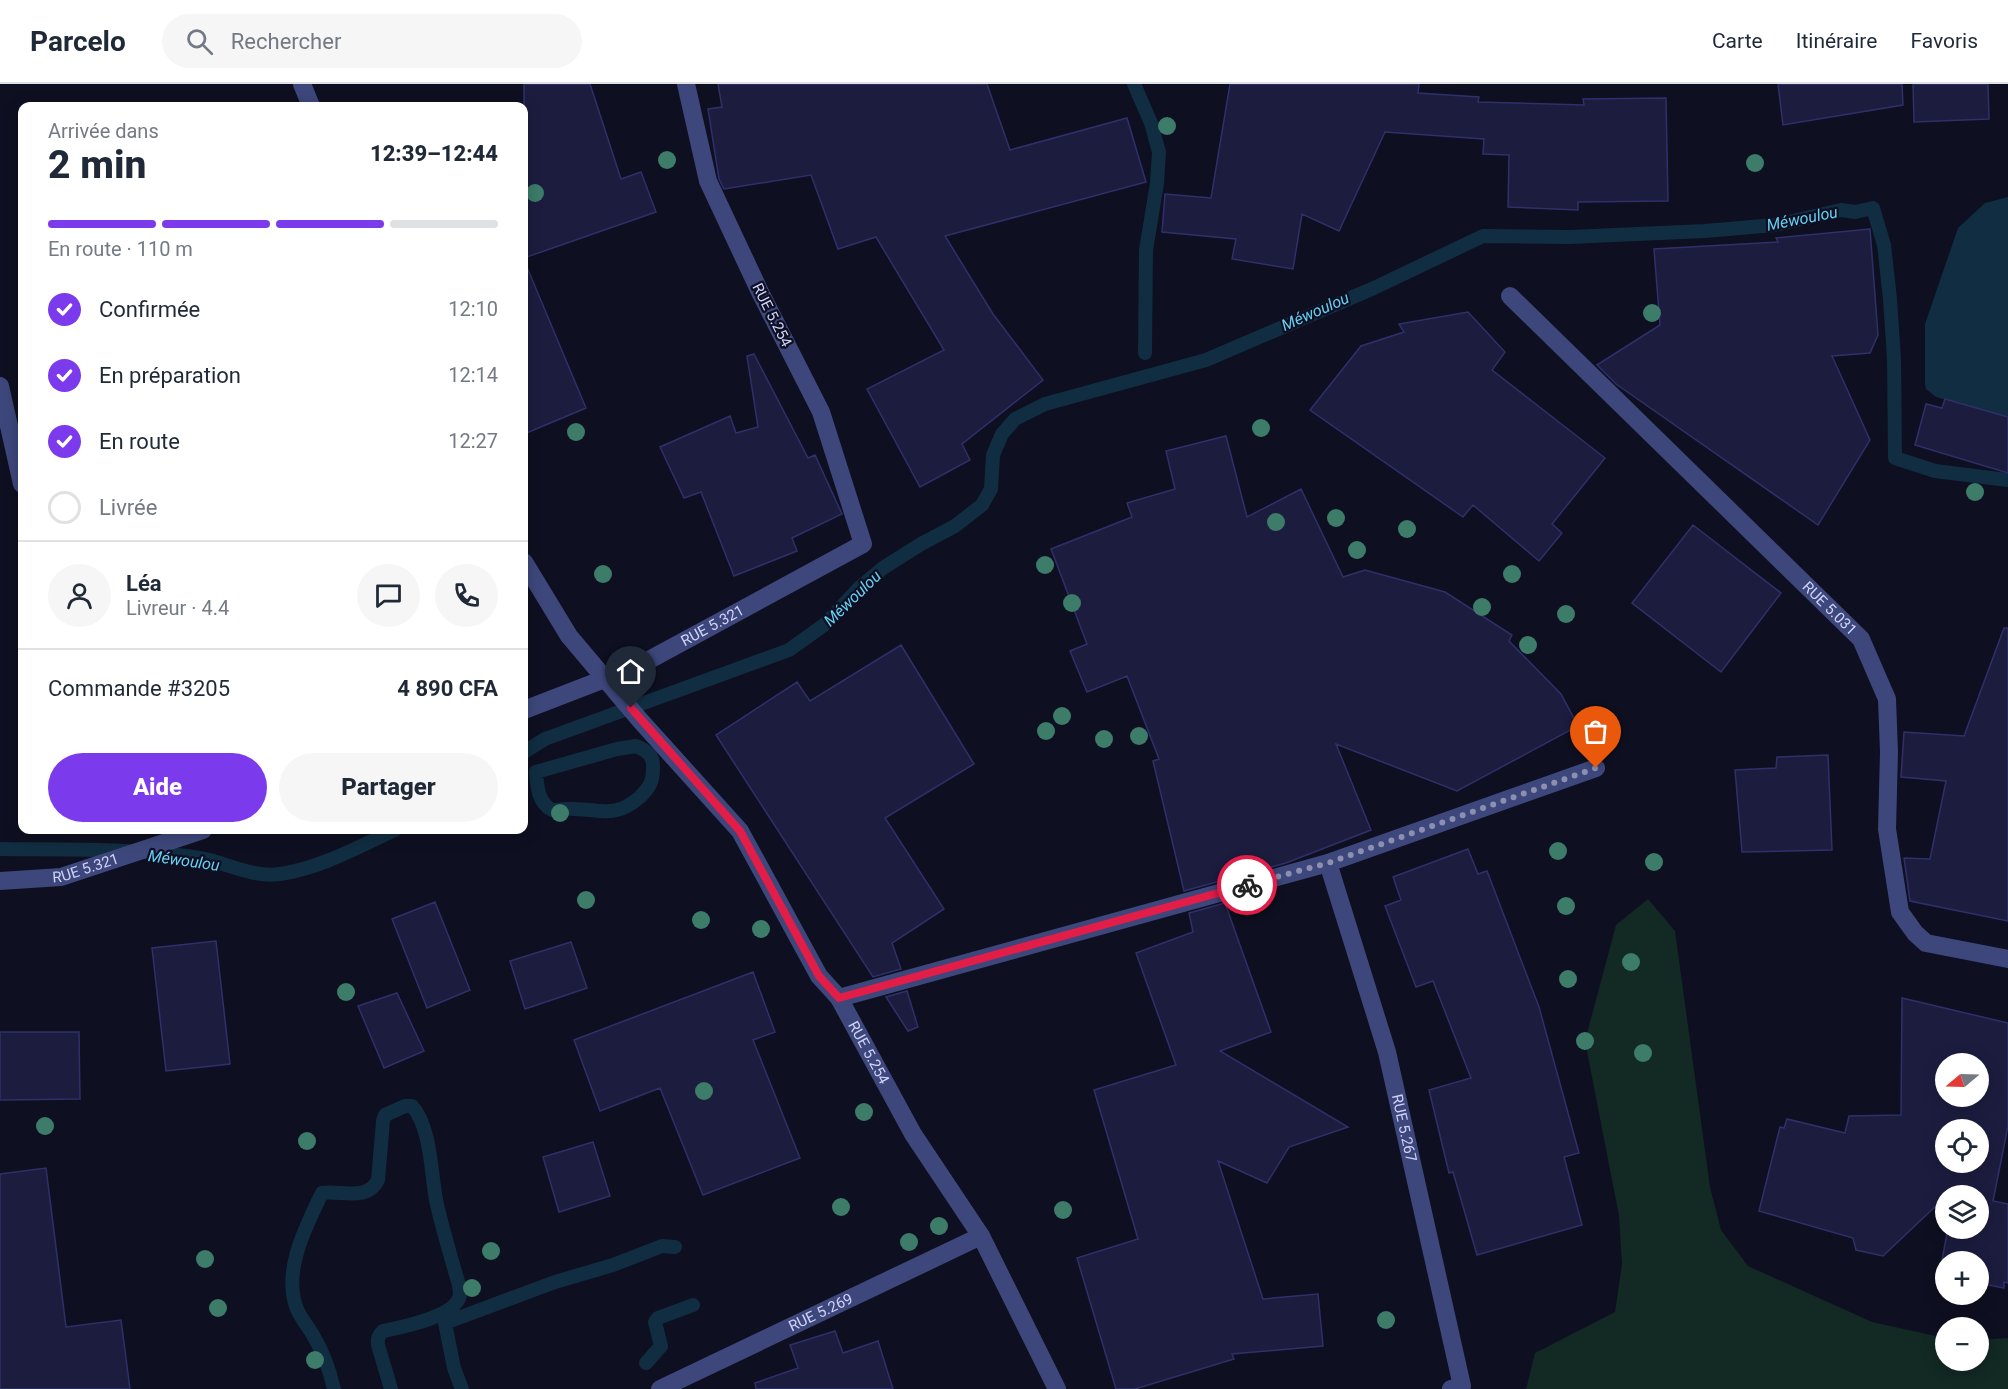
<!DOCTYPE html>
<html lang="fr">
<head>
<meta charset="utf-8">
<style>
	:root { --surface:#fff; --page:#f6f6f7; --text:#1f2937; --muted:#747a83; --line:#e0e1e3; --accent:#7c3aed }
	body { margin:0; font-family:Roboto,sans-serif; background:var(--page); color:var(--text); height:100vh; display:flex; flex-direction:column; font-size:22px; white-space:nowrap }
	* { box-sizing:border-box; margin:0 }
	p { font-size:20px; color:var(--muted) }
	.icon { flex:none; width:33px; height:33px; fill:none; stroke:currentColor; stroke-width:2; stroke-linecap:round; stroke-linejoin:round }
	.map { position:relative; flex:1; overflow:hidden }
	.drawer { position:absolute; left:18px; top:18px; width:510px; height:732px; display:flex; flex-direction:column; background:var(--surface); border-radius:12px; box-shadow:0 3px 15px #0003 }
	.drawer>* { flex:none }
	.needle { width:39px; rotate:251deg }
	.fabs { position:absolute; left:1935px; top:969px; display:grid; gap:12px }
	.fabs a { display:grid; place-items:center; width:54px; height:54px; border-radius:50%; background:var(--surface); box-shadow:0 3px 15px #0003; font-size:30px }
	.pin { position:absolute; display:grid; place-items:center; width:51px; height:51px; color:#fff; margin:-62px -26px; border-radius:50% 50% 50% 0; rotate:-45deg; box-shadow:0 0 6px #0007 }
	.pin .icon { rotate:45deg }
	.courier { position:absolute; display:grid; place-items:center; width:60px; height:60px; margin:-30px; border:4px solid #e11d48; border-radius:50%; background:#fff; color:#222; box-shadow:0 2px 8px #0007 }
	.head em { font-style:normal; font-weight:800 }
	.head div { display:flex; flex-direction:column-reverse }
	.head { display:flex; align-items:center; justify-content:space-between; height:102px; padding:0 30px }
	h1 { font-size:39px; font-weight:800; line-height:45px }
	.bar { display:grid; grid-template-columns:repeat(4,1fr); gap:9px 6px; align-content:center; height:72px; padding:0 30px }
	.bar i { height:8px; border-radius:4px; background:var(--line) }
	.bar .selected { background:var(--accent) }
	.bar p { grid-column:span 4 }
	.line { display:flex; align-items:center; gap:15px; padding:0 30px; border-top:2px solid var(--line) }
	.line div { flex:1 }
	.round { display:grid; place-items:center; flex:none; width:63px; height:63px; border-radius:32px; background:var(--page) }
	ol { padding:0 30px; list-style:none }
	li { display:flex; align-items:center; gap:18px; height:66px }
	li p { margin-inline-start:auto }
	li .icon { padding:6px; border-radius:50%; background:var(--accent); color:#fff; stroke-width:4 }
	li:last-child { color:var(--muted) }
	li i { width:33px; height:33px; border:3px solid var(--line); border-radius:50% }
	.action { display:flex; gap:12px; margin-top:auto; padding:12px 30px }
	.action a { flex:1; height:69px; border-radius:36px; background:var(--accent); color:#fff; font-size:24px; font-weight:800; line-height:69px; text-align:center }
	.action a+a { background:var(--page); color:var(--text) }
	header { display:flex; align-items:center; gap:36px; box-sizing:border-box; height:84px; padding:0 30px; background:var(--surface); border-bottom:2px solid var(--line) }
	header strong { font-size:28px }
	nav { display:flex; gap:33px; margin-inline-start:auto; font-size:21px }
	.search { width:420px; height:54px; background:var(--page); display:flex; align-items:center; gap:15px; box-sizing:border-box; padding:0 21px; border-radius:33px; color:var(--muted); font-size:22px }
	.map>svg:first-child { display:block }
</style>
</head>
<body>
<header>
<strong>Parcelo</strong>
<div class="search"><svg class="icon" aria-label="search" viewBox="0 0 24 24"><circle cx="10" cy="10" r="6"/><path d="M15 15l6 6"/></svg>Rechercher</div>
<nav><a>Carte</a><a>Itinéraire</a><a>Favoris</a></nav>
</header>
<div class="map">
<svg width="2008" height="1305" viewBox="0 0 2008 1305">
	<rect width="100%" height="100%" fill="#0e0f20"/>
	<!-- green -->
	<path fill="#122924" d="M1648,815L1675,847L1710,1103L1721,1146L1748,1182L1872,1238L1945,1254L1946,1276H1978L1979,1256L2008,1254V1305H1526L1535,1269L1615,1228L1622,1180L1619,1132L1585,957L1616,841Z"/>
	<!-- water -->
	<path fill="#112d41" d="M2008,113V333L1936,313L1926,305L1925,300V240L1958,144L1985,119Z"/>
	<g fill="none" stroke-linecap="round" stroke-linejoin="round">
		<!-- stream -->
		<path stroke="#112d41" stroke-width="14" d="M1134,0L1151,39L1159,68L1157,99L1146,166L1145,269
			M636,662C648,667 654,672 653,685C653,698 649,704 640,713C616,734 603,726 575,725C567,724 559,726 552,726C538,719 537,702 536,688L617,665Z
			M524,668L545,655L789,566L824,541L859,504L883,484L921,460L955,442L982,421L991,405L993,371L1002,350L1015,335L1045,320L1206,276L1374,204L1483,152L1570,153L1705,147L1775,141L1841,126L1855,128L1873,124L1884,161L1890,215L1894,275L1895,374L1935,387L2008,396
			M0,765C66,766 135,764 200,774C227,779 253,794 280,790C321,784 358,763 395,746
			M646,1279L661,1262L655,1238L658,1234L693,1221
			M334,1305C330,1288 323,1268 314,1253C309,1243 301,1235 297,1225C282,1188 306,1142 322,1109C341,1106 367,1118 378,1096L383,1037L385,1031L405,1022H412C431,1043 431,1089 436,1116C442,1144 451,1173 459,1201C459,1204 460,1208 460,1211C456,1233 402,1243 383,1247C379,1251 377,1254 378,1261L391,1305
			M462,1305L454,1284L445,1239L555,1198L613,1181L662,1162L675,1163"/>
	</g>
	<!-- building -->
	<path fill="#1c1c3f" stroke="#2f306a" stroke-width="1.5" fill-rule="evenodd" d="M524,0H590L621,95L641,88L656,128L524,174Z
		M718,0H987L1010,66L1127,34L1146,98L945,152L993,230L1043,296L962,360L970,376L920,403L867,305L944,266L876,153L838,165L811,91L724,105L719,95L708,25L722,23Z
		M1230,0H1419L1418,9L1479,13L1478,18L1584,21L1583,15L1666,14L1668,117L1578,118V126L1508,123L1509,71L1483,70L1484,55L1385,48L1339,147L1302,130L1293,185L1232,175L1236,155L1162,148L1165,110L1211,114Z
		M1778,0H1902L1903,21L1783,41Z
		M1913,0H1988L1989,35L1914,38Z
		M1870,145L1878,251L1870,269L1832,272L1870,356L1818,441L1616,300L1597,281L1660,241L1654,165L1778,158L1776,154Z
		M524,176L586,324L524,350Z
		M1468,228L1505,268L1492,286L1605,374L1552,440L1562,449L1539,477L1473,421L1463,433L1310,326L1361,262L1404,248L1399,240Z
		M754,270L808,374L815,371L842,430L792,454L797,467L734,492L701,408L684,414L660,363L730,332L736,349L758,343L747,272Z
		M1945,315L2008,333V389L1915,361L1926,320L1942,324Z
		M1226,352L1247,433L1301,405L1343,493L1365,486L1445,508L1512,551L1509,557L1561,610L1578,642L1457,707L1336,660L1371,746L1286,779L1184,807L1153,677L1159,675L1127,592L1087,608L1070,567L1087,560L1051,465L1132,433L1127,419L1175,405L1166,367Z
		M1693,441L1781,509L1721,588L1632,519Z
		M2004,544H2008V837L1910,817L1904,774L1930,775L1946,697L1901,693L1904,648L1964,652Z
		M901,561L974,680L885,734L944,825L892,859L901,885L873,893L716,651L797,598L810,617Z
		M1828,671L1832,766L1742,768L1735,686L1776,684L1777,673Z
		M1468,765L1478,790L1487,787L1539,923L1579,1069L1564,1073L1582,1141L1477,1171L1453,1088L1449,1089L1429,1006L1471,994L1433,897L1416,903L1385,822L1401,816L1393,793Z
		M435,818L470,906L427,924L392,835Z
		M1225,819L1271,948L1220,967L1348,1043L1289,1063L1267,1099L1218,1077L1263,1215L1318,1210L1323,1262L1232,1270L1234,1275L1135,1305H1116L1077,1174L1138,1155L1094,1006L1176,981L1136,869L1193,848L1189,829Z
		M216,857L230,980L166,987L152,864Z
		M571,858L587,904L525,925L510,877Z
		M753,888L775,948L753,956L800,1074L703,1111L660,1004L600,1027L574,956Z
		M907,907L918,943L908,947L886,913Z
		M397,909L424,967L384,984L358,922Z
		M1902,914L2008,939V1042L1993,1117L2008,1120V1199L2004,1198V1204L1978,1199V1178H1946V1193L1939,1192L1948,1144H1978V1112H1955L1956,1103L1883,1172L1856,1166L1853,1154L1759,1127L1780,1043L1784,1044L1787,1035L1845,1049L1849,1032L1901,1031ZM1946,980H1978V1012H1946ZM1946,1046H1978V1078H1946Z
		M0,948H79L80,1015L0,1016Z
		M593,1058L610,1112L559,1128L543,1073Z
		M46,1084L66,1243L121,1236L130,1305H0V1090Z
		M835,1247L843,1269L878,1257L893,1305H756L755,1299L798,1284L790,1261Z"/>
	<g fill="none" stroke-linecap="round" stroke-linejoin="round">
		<!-- minor -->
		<g stroke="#3d477b" stroke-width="18">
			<path d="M302,0L311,22"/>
			<path id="s1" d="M1510,212L1861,555L1887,615L1889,668L1887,745L1900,828L1915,849L1926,859L2008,875"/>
			<path d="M0,302L22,400"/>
			<path id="s2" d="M524,478L569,552L639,635L740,747L819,892L839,914L913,1050L981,1152L1057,1305"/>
			<path id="s3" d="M524,626L638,582L863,460L821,328L760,208L708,97L686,0"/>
			<path id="s4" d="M1328,779L1387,968L1462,1302L1451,1305"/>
			<path id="s5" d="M0,797L61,793L203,746"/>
			<path d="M839,914L1328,779L1596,684"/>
			<path id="s6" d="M660,1305L981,1152"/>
		</g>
	</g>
	<!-- trees -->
	<g fill="#3c7c68">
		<circle cx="1167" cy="42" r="9"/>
		<circle cx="667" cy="76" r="9"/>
		<circle cx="1755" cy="79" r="9"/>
		<circle cx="535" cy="109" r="9"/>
		<circle cx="1652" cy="229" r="9"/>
		<circle cx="1261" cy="344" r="9"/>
		<circle cx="576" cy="348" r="9"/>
		<circle cx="1975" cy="408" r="9"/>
		<circle cx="1336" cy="434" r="9"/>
		<circle cx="1276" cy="438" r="9"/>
		<circle cx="1407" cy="445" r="9"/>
		<circle cx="1357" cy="466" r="9"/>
		<circle cx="1045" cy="481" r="9"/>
		<circle cx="603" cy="490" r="9"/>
		<circle cx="1512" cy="490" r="9"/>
		<circle cx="1072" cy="519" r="9"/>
		<circle cx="1482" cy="523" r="9"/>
		<circle cx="1566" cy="530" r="9"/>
		<circle cx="1528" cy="561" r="9"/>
		<circle cx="1062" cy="632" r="9"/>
		<circle cx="1046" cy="647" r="9"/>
		<circle cx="1139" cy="652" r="9"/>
		<circle cx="1104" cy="655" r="9"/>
		<circle cx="560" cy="729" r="9"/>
		<circle cx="1558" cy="767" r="9"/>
		<circle cx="1654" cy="778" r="9"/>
		<circle cx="586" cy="816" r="9"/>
		<circle cx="1566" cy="822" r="9"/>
		<circle cx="701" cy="836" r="9"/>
		<circle cx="761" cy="845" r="9"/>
		<circle cx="1631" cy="878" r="9"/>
		<circle cx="1568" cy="895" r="9"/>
		<circle cx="346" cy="908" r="9"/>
		<circle cx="1585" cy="957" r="9"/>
		<circle cx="1643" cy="969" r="9"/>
		<circle cx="704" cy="1007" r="9"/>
		<circle cx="864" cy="1028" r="9"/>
		<circle cx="45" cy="1042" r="9"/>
		<circle cx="307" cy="1057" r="9"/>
		<circle cx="841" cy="1123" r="9"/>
		<circle cx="1063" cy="1126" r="9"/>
		<circle cx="939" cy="1142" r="9"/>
		<circle cx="909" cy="1158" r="9"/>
		<circle cx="491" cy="1167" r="9"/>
		<circle cx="205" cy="1175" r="9"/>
		<circle cx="472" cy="1204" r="9"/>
		<circle cx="218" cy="1224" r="9"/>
		<circle cx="1386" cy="1236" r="9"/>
		<circle cx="315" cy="1276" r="9"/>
	</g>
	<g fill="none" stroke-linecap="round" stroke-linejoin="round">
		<!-- done -->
		<path stroke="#8c8faf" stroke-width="6" stroke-dasharray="0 10.8" d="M1247,801L1328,779L1596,684"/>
		<!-- route -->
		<path stroke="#e11d48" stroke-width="8" d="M631,624L740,747L819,892L839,914L1247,801"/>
	</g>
	<g text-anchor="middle" stroke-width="4.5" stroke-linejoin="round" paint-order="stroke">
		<!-- street labels -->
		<g font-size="15" fill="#d0d4fc" stroke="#0e0f20">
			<text transform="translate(772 231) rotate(63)" y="5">RUE 5.254</text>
			<text dy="5" stroke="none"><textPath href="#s1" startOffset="447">RUE 5.031</textPath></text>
			<text dy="5" stroke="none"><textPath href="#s3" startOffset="207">RUE 5.321</textPath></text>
			<text dy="5" stroke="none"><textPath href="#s5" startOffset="87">RUE 5.321</textPath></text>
			<text dy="5" stroke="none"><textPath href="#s2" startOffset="603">RUE 5.254</textPath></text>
			<text dy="5" stroke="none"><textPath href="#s4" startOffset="276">RUE 5.267</textPath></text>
			<text dy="5" stroke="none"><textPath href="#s6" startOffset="178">RUE 5.269</textPath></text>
		</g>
		<!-- water labels -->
		<g font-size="16" font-style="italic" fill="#66cff4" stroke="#0e0f20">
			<text transform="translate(1802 134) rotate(-11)" y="6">Méwoulou</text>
			<text transform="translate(1315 227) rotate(-24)" y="6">Méwoulou</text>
			<text transform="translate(852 514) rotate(-44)" y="6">Méwoulou</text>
			<text transform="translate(184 776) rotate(8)" y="6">Méwoulou</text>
		</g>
	</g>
</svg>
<div class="fabs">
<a><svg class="needle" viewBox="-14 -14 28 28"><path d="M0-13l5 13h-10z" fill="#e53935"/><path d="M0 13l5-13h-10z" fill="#747a83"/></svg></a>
<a><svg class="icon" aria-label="locate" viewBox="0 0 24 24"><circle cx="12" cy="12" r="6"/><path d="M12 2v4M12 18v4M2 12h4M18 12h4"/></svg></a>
<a><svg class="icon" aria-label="layers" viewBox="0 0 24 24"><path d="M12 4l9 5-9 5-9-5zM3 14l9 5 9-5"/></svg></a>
<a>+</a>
<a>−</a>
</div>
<div class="pin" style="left:1596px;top:684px;background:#ea580c"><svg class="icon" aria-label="bag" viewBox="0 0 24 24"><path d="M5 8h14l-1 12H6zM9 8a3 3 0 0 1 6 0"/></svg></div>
<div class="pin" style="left:631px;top:624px;background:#1f2937"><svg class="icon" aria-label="home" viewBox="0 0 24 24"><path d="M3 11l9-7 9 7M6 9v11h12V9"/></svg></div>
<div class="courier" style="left:1247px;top:801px"><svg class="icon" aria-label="bike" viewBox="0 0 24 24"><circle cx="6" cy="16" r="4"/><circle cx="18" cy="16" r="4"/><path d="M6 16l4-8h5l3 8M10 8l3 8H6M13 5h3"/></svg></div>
<section class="drawer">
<div class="head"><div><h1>2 min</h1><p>Arrivée dans</p></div><em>12:39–12:44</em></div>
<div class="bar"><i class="selected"></i><i class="selected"></i><i class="selected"></i><i></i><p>En route · 110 m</p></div>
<ol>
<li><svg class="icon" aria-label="check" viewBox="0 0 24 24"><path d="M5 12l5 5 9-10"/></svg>Confirmée<p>12:10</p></li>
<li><svg class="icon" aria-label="check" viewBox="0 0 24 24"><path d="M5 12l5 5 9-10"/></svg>En préparation<p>12:14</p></li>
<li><svg class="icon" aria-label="check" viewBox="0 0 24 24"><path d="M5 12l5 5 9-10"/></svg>En route<p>12:27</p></li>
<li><i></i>Livrée</li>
</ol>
<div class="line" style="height:108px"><a class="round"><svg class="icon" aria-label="person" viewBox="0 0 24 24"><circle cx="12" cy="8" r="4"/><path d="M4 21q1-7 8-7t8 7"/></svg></a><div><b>Léa</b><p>Livreur · 4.4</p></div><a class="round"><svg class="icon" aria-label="chat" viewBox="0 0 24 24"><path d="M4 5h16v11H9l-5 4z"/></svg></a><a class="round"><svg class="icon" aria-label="phone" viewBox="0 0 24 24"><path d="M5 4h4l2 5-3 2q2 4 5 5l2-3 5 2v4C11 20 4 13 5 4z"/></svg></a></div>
<div class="line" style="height:78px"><div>Commande #3205</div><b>4 890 CFA</b></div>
<div class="action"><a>Aide</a><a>Partager</a></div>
</section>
</div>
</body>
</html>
